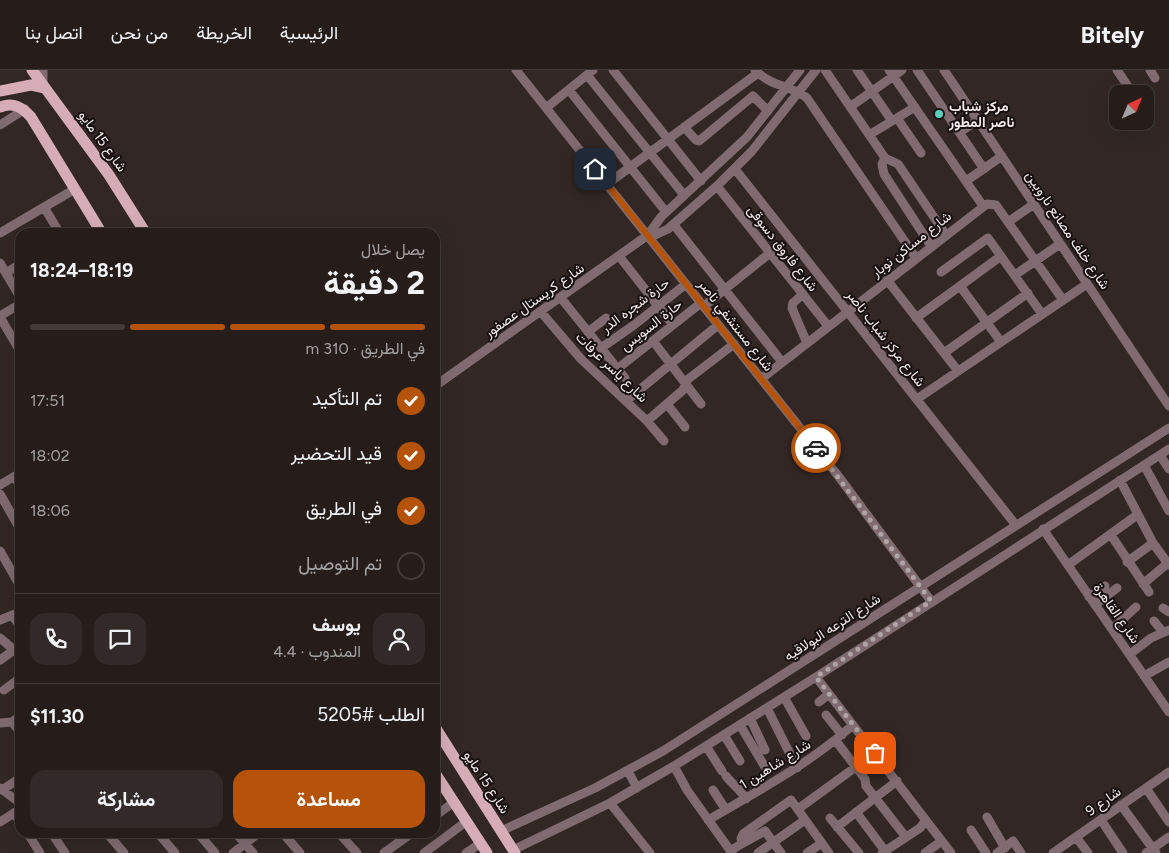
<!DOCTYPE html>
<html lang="ar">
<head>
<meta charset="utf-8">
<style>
	:root { --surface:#261d1b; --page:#322a28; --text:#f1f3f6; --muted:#a4a2a3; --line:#423b3a; --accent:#b45309 }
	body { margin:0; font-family:Figtree,Vazirmatn,sans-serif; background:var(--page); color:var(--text); direction:rtl; height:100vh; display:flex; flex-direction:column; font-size:19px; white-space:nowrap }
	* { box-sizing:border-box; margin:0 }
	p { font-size:16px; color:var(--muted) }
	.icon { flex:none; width:28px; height:28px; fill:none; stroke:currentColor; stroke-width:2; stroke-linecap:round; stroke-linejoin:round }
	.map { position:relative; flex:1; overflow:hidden; direction:ltr }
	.drawer { position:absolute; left:15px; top:158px; width:425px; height:610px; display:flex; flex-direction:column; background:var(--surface); border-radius:15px; box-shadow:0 5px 20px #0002,0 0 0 1px var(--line); direction:rtl }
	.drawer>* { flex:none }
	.needle { width:32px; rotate:44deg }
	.buttons { position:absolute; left:1109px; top:15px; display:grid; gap:10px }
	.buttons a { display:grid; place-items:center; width:45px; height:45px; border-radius:10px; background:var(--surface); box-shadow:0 5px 20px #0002,0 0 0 1px var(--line); font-size:25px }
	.pin { position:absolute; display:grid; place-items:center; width:42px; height:42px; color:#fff; margin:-21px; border-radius:10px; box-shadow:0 2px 8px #0006 }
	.courier { position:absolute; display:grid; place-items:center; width:50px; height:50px; margin:-25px; border:4px solid #b45309; border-radius:50%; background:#fff; color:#222; box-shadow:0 1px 6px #0007 }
	.head em { font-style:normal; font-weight:700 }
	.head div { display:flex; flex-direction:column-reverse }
	.head { display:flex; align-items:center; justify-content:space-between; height:85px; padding:0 15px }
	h1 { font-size:32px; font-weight:700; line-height:38px }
	.bar { display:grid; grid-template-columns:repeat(4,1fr); gap:8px 5px; align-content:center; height:60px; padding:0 15px }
	.bar i { height:6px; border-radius:4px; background:var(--line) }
	.bar .on { background:var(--accent) }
	.bar p { grid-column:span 4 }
	.line { display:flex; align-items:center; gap:12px; padding:0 15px; border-top:1px solid var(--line) }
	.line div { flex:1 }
	.round { display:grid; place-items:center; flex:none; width:52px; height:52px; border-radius:15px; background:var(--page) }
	ol { padding:0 15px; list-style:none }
	li { display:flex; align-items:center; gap:15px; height:55px }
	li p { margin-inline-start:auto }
	li .icon { padding:5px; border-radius:50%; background:var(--accent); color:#fff; stroke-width:4 }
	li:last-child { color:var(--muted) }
	li i { width:28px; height:28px; border:2px solid var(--line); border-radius:50% }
	.cta { display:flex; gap:10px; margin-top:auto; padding:10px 15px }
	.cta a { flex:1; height:58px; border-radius:15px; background:var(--accent); color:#fff; font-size:20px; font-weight:700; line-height:58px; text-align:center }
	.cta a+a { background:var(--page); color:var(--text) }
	header { display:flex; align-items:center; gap:30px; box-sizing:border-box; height:70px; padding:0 25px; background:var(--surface); border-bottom:1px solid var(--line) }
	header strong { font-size:24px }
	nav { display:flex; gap:28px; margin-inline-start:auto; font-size:18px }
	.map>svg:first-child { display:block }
</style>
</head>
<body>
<header>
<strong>Bitely</strong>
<nav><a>الرئيسية</a><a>الخريطة</a><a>من نحن</a><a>اتصل بنا</a></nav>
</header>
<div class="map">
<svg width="1169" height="783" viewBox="0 0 1169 783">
	<rect width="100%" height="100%" fill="#322724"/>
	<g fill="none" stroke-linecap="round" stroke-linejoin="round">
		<!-- minor -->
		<path stroke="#806c70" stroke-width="9" d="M516,0L839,407L931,531
			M613,0L701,111
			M755,0C771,17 792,15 807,28L916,188
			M825,0L885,88L898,94L946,165
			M857,0L892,51
			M889,0L983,136
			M917,0L984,99
			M944,0L1169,336
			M1117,0L1131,21
			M1150,0L1155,8
			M587,5L684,125
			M43,15V0
			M569,20L666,142
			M850,37L902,0
			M546,38L593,0
			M897,48L921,83
			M0,55L25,39
			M684,57L696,70L699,71L753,26L768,41
			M960,62L978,50
			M869,65L915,37
			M885,88L882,94L884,104L931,176
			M735,99L1015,454
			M966,111L1002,86
			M607,114L758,3
			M717,116L828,256
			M44,137L59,162
			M1008,152L1034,134
			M674,155L782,292
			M0,163L75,119
			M648,165H655L668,159L717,116L752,81L816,0
			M619,186L673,255
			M0,193L20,227
			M941,202L988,168L1042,244
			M6,203L20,194
			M1015,205L1060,174
			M887,210L958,301
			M960,216L1001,272
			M803,224L793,233L792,238L807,273
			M561,228L625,308
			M704,236L770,183
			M541,242L581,289L647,351L664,371
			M0,246L20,234
			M0,247L20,281
			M916,248L1001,186
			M588,262L606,248
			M653,271L701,334
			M601,278L634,255L686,214
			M944,283L1028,223
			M617,299L701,233
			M761,309L987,134L996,135L1063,230
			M435,316L648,165L661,147L747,67L800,0
			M917,329L1087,214
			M626,331L718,255
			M667,334L685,357
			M647,351L683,320L687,310L734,274
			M1160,385L1169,399
			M1144,395L1169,441
			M15,407L20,417
			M1120,410L1153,473L1169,495
			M0,415L20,403
			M0,424L20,459
			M1043,459L1169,642
			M1111,465L1149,522
			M0,481L20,516
			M1127,492L1153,473
			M1068,495L1137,445
			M1143,514L1168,493
			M1089,527L1105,516
			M1095,535L1117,518
			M1163,538L1169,542
			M12,545L20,556
			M0,550L20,542
			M1154,551L1163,562
			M1112,559L1136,537
			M0,568L20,585
			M1130,584L1151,568L1169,560
			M0,590L14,580
			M1144,606L1169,592
			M816,607L951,783
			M4,620L20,608
			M784,627L806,666
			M819,632L829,624
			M767,638L797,698
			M826,645L842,665
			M750,648L765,680
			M12,652L20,662
			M0,653L12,652L20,646
			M740,655L765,697
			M724,665L740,691
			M836,671L865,709L866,716L905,766
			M706,676L722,701
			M674,696L687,720L732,783
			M628,701L637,718
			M726,706C733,715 740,719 746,729
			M0,718L20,733
			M1146,718L1169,752
			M2,720L20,708
			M713,720L726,740
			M610,733L650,783
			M1121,735L1156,783
			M798,739L875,683
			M856,742L885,781
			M14,743L20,752
			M435,746L454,732
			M987,747L1005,778
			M830,748L859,783
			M708,750C758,721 809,694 853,655
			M1101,750L1123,783
			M0,752L20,739
			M837,757L897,711
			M971,760L986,783
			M501,761L595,718L663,681L1169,358
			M27,762L40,783
			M51,762L65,783
			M106,762L124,783
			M157,762L175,783
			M197,762L215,783
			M235,762L253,783
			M282,762L300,783
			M338,762L357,783
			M1076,767L1088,783
			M743,773L765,761L781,783
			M513,780L610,733L674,696L816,607L1169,379
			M730,781L743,773L741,769L743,764L791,730L829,783
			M233,783L260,762
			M384,783L413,762
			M424,783L467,751
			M466,783L481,773
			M758,783L805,750
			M807,783L822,773
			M882,783L920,758L926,750
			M925,783L942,771
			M997,783L1013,771L1021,783
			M1053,783L1169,702
			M1146,783L1169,767"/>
		<!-- major -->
		<path stroke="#d6adb7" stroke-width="11" d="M32,0L109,105L145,162
			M0,21L31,15L45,18
			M0,37C13,32 22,37 31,47L101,162
			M435,657L515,783
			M435,703L487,783"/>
	</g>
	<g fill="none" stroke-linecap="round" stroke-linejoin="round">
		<!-- done -->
		<path stroke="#afa6a4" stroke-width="5" stroke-dasharray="0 9" d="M816,378L931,531L816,607L875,683"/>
		<!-- route -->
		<path stroke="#b45309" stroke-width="6" d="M595,99L816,378"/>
	</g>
	<!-- markers -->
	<circle fill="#58cebf" stroke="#161110" stroke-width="2" cx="939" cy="44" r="5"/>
	<g text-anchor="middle" stroke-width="4" stroke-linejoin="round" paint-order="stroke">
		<!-- poi labels -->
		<g font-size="14" font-weight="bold" fill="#f3ebe9" stroke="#161110" text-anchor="start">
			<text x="949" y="41">مركز شباب<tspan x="949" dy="16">ناصر المطور</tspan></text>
		</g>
		<!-- street labels -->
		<g font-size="14" fill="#f3ebe9" stroke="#161110">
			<text transform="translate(103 71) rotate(54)" y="5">شارع 15 مايو</text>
			<text transform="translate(1068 160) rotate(56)" y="5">شارع خلف مصانع ناروبين</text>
			<text transform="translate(911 174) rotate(-38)" y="5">شارع مساكن نوبار</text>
			<text transform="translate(783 178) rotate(52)" y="5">شارع فاروق دسوقى</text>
			<text transform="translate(534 230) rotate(-35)" y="5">شارع كريستال عصفور</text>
			<text transform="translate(635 235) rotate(-37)" y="5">حارة شجره الدر</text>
			<text transform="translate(651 255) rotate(-38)" y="5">حارة السويس</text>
			<text transform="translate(736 255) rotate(52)" y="5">شارع مستشفي ناصر</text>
			<text transform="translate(886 268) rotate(52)" y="5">شارع مركز شباب ناصر</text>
			<text transform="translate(612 297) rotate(44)" y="5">شارع ياسر عرفات</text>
			<text transform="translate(1117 543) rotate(55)" y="5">شارع القاهرة</text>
			<text transform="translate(832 557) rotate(-33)" y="5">شارع الترعه البولاقيه</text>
			<text transform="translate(775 694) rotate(-32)" y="5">شارع شاهين 1</text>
			<text transform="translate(487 712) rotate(57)" y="5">شارع 15 مايو</text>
			<text transform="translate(1103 731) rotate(-35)" y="5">شارع 9</text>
		</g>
	</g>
</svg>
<div class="buttons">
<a><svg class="needle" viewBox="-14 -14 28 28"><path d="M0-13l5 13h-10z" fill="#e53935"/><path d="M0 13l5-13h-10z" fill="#a4a2a3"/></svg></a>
</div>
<div class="pin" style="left:875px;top:683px;background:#ea580c"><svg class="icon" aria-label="bag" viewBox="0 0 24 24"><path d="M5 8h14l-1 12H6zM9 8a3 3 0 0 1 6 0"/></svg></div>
<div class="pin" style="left:595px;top:99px;background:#1f2937"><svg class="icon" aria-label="home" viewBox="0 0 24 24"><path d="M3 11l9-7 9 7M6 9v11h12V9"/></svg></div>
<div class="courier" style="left:816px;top:378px"><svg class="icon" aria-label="car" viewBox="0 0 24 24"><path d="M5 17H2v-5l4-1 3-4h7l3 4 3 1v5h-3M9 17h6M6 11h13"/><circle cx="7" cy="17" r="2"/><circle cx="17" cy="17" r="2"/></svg></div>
<section class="drawer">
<div class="head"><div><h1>2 دقيقة</h1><p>يصل خلال</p></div><em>18:19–18:24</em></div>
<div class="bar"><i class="on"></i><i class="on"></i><i class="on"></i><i></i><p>في الطريق · 310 m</p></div>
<ol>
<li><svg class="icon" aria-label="check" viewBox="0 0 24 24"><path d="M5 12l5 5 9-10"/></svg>تم التأكيد<p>17:51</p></li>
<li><svg class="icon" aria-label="check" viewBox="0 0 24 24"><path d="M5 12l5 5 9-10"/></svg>قيد التحضير<p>18:02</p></li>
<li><svg class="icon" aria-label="check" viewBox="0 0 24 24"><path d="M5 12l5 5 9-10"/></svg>في الطريق<p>18:06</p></li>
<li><i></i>تم التوصيل</li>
</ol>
<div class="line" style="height:90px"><a class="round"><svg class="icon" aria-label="person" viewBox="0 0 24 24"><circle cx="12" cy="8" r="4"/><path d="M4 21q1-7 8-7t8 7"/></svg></a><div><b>يوسف</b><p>المندوب · 4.4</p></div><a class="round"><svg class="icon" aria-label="chat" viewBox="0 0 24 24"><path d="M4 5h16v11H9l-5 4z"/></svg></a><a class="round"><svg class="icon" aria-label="phone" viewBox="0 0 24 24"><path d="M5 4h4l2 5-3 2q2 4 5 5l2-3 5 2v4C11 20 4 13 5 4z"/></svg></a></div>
<div class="line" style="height:65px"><div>الطلب #5205</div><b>$11.30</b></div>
<div class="cta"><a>مساعدة</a><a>مشاركة</a></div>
</section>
</div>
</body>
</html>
